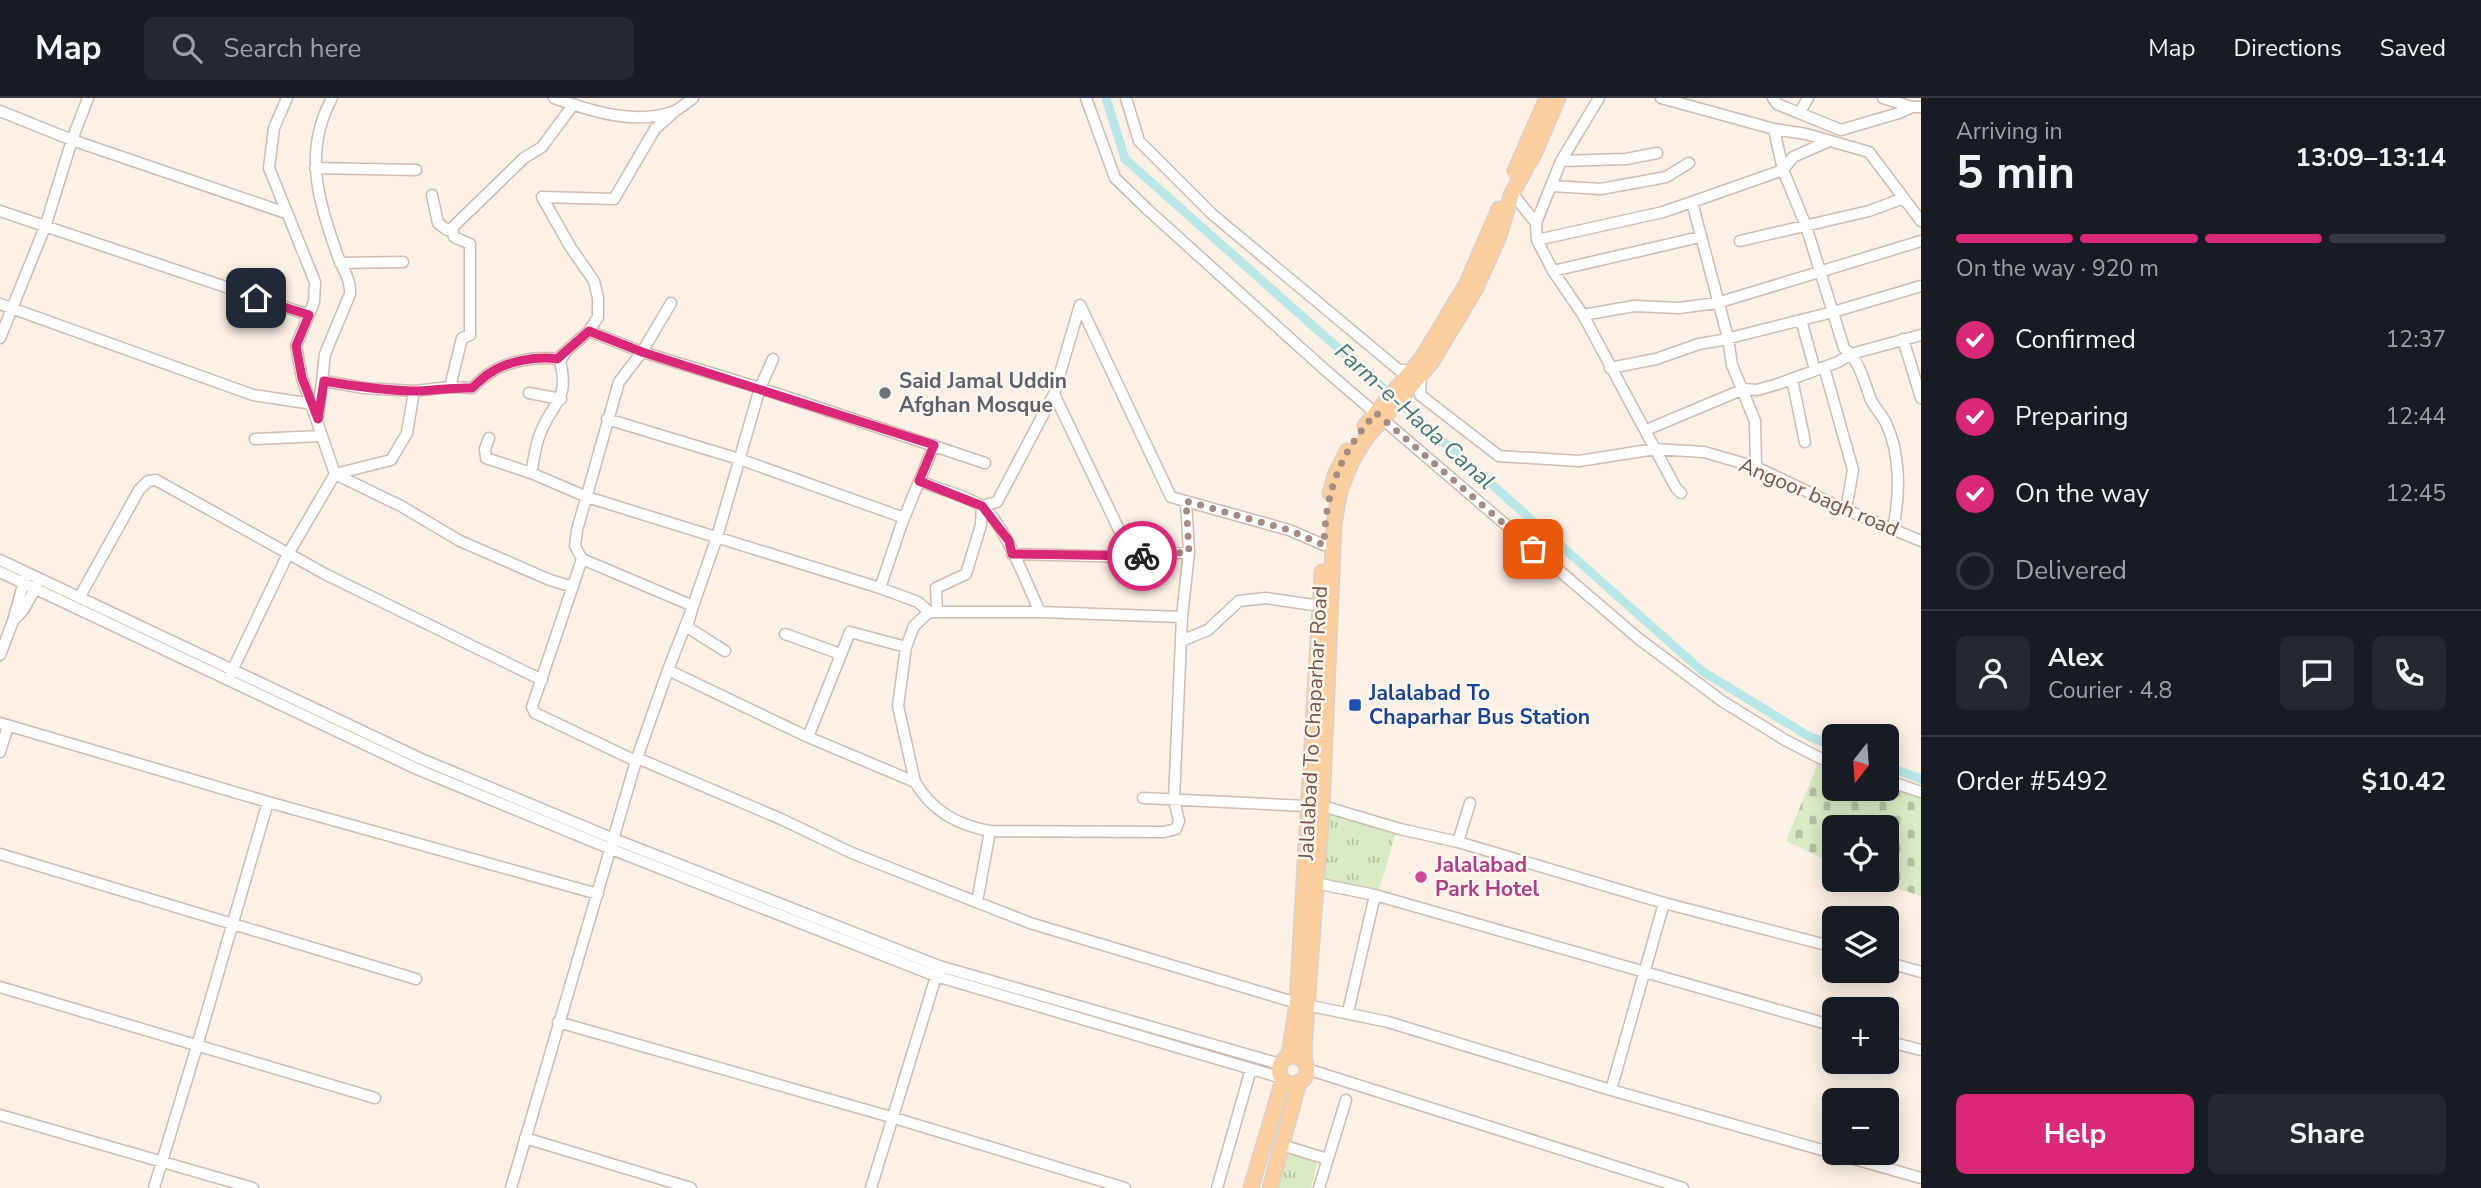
<!DOCTYPE html>
<html lang="en">
<head>
<meta charset="utf-8">
<style>
	:root { --surface:#171b24; --page:#242831; --text:#f1f3f6; --muted:#9ea1a6; --line:#363941; --accent:#db2777 }
	body { margin:0; font-family:"Nunito Sans",sans-serif; background:var(--page); color:var(--text); height:100vh; display:flex; flex-direction:column; font-size:26px; white-space:nowrap }
	* { box-sizing:border-box; margin:0 }
	p { font-size:23px; color:var(--muted) }
	.icon { flex:none; width:38px; height:38px; fill:none; stroke:currentColor; stroke-width:2; stroke-linecap:round; stroke-linejoin:round }
	.map { position:relative; flex:1; overflow:hidden }
	.sheet { display:flex; flex-direction:column; background:var(--surface); width:560px }
	.sheet>* { flex:none }
	.needle { width:46px; rotate:197deg }
	.buttons { position:absolute; left:1822px; top:626px; display:grid; gap:14px }
	.buttons a { display:grid; place-items:center; width:77px; height:77px; border-radius:10px; background:var(--surface); box-shadow:0 4px 18px #0003; font-size:35px }
	.pin { position:absolute; display:grid; place-items:center; width:60px; height:60px; color:#fff; margin:-30px; border-radius:14px; box-shadow:0 4px 10px #0006 }
	.courier { position:absolute; display:grid; place-items:center; width:70px; height:70px; margin:-35px; border:5px solid #db2777; border-radius:50%; background:#fff; color:#222; box-shadow:0 2px 9px #0007 }
	.head em { font-style:normal; font-weight:700 }
	.head div { display:flex; flex-direction:column-reverse }
	.head { display:flex; align-items:center; justify-content:space-between; height:119px; padding:0 35px }
	h1 { font-size:46px; font-weight:700; line-height:52px }
	.bar { display:grid; grid-template-columns:repeat(4,1fr); gap:10px 7px; align-content:center; height:84px; padding:0 35px }
	.bar i { height:9px; border-radius:5px; background:var(--line) }
	.bar .selected { background:var(--accent) }
	.bar p { grid-column:span 4 }
	.line { display:flex; align-items:center; gap:18px; padding:0 35px; border-top:2px solid var(--line) }
	.line div { flex:1 }
	.round { display:grid; place-items:center; flex:none; width:74px; height:74px; border-radius:10px; background:var(--page) }
	ol { padding:0 35px; list-style:none }
	li { display:flex; align-items:center; gap:21px; height:77px }
	li p { margin-inline-start:auto }
	li .icon { padding:7px; border-radius:50%; background:var(--accent); color:#fff; stroke-width:4 }
	li:last-child { color:var(--muted) }
	li i { width:38px; height:38px; border:4px solid var(--line); border-radius:50% }
	.button { display:flex; gap:14px; margin-top:auto; padding:14px 35px }
	.button a { flex:1; height:80px; border-radius:10px; background:var(--accent); color:#fff; font-size:28px; font-weight:700; line-height:80px; text-align:center }
	.button a+a { background:var(--page); color:var(--text) }
	header { display:flex; align-items:center; gap:42px; box-sizing:border-box; height:98px; padding:0 35px; background:var(--surface); border-bottom:2px solid var(--line) }
	header strong { font-size:33px }
	nav { display:flex; gap:38px; margin-inline-start:auto; font-size:24px }
	.search { width:490px; height:63px; background:var(--page); display:flex; align-items:center; gap:18px; box-sizing:border-box; padding:0 24px; border-radius:10px; color:var(--muted); font-size:26px }
	main { display:flex; flex:1; min-height:0 }
	.map>svg:first-child { display:block }
</style>
</head>
<body>
<header>
<strong>Map</strong>
<div class="search"><svg class="icon" aria-label="search" viewBox="0 0 24 24"><circle cx="10" cy="10" r="6"/><path d="M15 15l6 6"/></svg>Search here</div>
<nav><a>Map</a><a>Directions</a><a>Saved</a></nav>
</header>
<main>
<div class="map">
<svg width="1921" height="1090" viewBox="0 0 1921 1090">
	<defs>
		<pattern id="grass-tufts" width="24" height="20" patternUnits="userSpaceOnUse" patternTransform="scale(1.75)"><rect width="24" height="20" fill="#d8ebc4"/><path d="M3 7l-1-3M5 7V3M7 7l1-3M15 17l-1-3M17 17v-4M19 17l1-3" fill="none" stroke="#b4c1a1"/></pattern>
		<pattern id="cemetery-stones" width="16" height="16" patternUnits="userSpaceOnUse" patternTransform="scale(1.75)"><rect width="16" height="16" fill="#d8ebc4"/><path d="M2 7V4a2 2 0 0 1 4 0v3zM10 15v-3a2 2 0 0 1 4 0v3z" fill="#b4c1a1"/></pattern>
	</defs>
	<rect width="100%" height="100%" fill="#fdf1e6"/>
	<!-- grass -->
	<path fill="url(#grass-tufts)" d="M1327,714L1396,734L1378,796L1321,780Z
		M1288,1052L1318,1063L1311,1090H1277Z"/>
	<!-- cemetery -->
	<path fill="url(#cemetery-stones)" d="M1819,663L1834,668V691H1886L1887,686L1921,697V798L1873,782H1886V730H1834V766L1786,743Z"/>
	<g fill="none" stroke-linecap="round" stroke-linejoin="round">
		<!-- canal -->
		<path stroke="#b9e6e7" stroke-width="9" d="M1106,0L1125,61L1702,573L1810,639L1834,648
			M1886,668L1921,681"/>
		<defs>
			<path id="minor" d="M554,0C591,13 636,28 675,13C681,10 687,4 693,0
				M1086,0L1115,80L1147,111L1324,271L1639,541L1722,603L1785,642L1820,660L1834,665
				M1126,0L1139,43L1212,116L1399,272H1413L1421,279L1420,297L1499,358L1579,363L1655,351L1704,354L1756,369L1846,412L1921,443
				M1661,0L1774,31L1806,36L1869,54L1921,123
				M1773,0L1777,6L1841,32L1899,15L1912,9
				M1883,0L1912,9H1921
				M0,13L72,42L286,115
				M1800,14L1808,0
				M1774,31L1783,72L1806,128L1844,250C1860,263 1864,284 1871,302C1875,310 1882,317 1886,325C1901,357 1900,397 1893,431
				M1561,63L1626,61L1657,55
				M315,70L416,72
				M1552,88L1601,91L1666,79L1689,65
				M1512,95L1536,125L1537,142L1553,173L1583,217L1676,390L1681,395
				M432,97L438,125L447,132L452,130L524,60L542,49L573,7
				M542,99L614,101L655,31L675,13
				M1692,104L1728,240L1732,267L1755,323L1756,369
				M0,113L309,217
				M1536,125L1561,63L1599,0
				M1537,142L1663,114L1692,104L1783,72L1793,59L1827,44
				M1740,143L1869,113L1904,100
				M340,165L403,164
				M1553,173L1700,139
				M0,206L253,297L313,306
				M1080,207L1171,399L1289,432L1324,447
				M1583,217L1634,208L1679,210L1717,205L1921,143
				M1801,222L1815,272
				M589,233L642,254L760,290L985,365
				M0,240L45,129L72,42L88,0
				M1903,241L1921,300
				M1824,269L1853,372L1846,412
				M1610,270L1656,261L1699,246L1722,242L1833,214L1921,188
				M1792,281L1805,344
				M324,283L364,290L414,293
				M450,289L462,240L470,237V146L454,139L452,130
				M529,295L561,301
				M1054,296L1132,459L1189,454
				M318,318L325,256L350,196C351,181 342,170 337,156C318,101 303,54 332,0
				M607,321L739,361L899,418L902,420V425L880,490
				M1646,332L1744,291L1757,292L1778,286L1838,264L1851,256L1921,237
				M489,340L485,351L486,360L531,375L587,399L880,490L918,504L929,514H1040L1182,519L1174,702L1179,723L1176,731L1164,734L990,733C957,727 932,713 915,684
				M255,341L321,338
				M531,375C534,363 535,348 540,336C552,304 570,303 560,263L565,255
				M335,376L391,362L407,335L414,293L450,289L472,290C478,285 483,279 490,275C507,263 537,258 557,261L589,233L598,219V200L594,183L571,150L542,99
				M335,376L401,408L460,443L550,482L573,489
				M919,383C939,391 961,396 980,407C1002,419 1028,489 1040,514
				M902,425L934,347
				M1012,456L1132,459
				M582,461L693,508L687,529L725,553
				M0,462L419,660L614,741L939,868L1280,966
				M0,474L417,671L611,751L936,878L1282,980
				M79,500L139,392L148,383L156,382L325,476L542,582
				M937,513L936,490L966,476L981,427L982,408L997,404L1054,296L1080,207
				M1182,519L1189,454L1186,403
				M15,521L24,511L38,485
				M785,536L835,554L840,559L850,534L906,549
				M1181,543L1208,532L1239,503L1266,500L1320,508
				M0,557L13,523L25,480
				M668,572L808,639L915,684L898,608L906,549L914,528L929,514
				M229,579L288,456L335,376L302,280L296,248L314,204L315,184L269,70L274,30L287,0
				M0,625L268,704L598,796
				M808,639L840,559
				M0,654L8,628
				M637,660L781,721L852,755L1030,825L1297,905L1388,924L1611,992L1921,1080
				M636,663L668,572L693,508L717,439L760,290L773,261
				M1886,682L1921,694
				M1143,700L1326,709L1400,731L1458,744L1664,805L1834,849
				M1458,744L1470,705
				M0,756L416,881
				M1310,784L1375,797L1834,928
				M977,804L990,733
				M1886,864L1921,874
				M0,889L375,1000
				M1348,914L1375,797
				M558,924L891,1019L1125,1090
				M1886,943L1921,952
				M1307,971L1683,1090
				M1611,992L1664,805
				M0,1017L253,1090
				M525,1040L691,1090
				M1282,1047L1327,1061
				M154,1090L197,948L268,704
				M511,1090L636,663L535,615L532,609L582,461L575,448L577,432L619,284L642,254L671,205
				M871,1090L938,872
				M1217,1090L1251,971
				M1319,1090L1346,1002"/>
			<path id="major" d="M1515,73L1547,0
				M1365,328L1422,260L1467,185L1499,111
				M1330,395L1336,375L1347,353
				M1289,958L1297,905L1322,474
				M1279 972a14 14 0 1 1 28 0a14 14 0 1 1-28 0Z
				M1305,965L1304,949L1322,709L1334,426L1340,392L1352,363L1366,340L1431,265L1476,190L1499,138L1512,95L1535,54L1558,0
				M1251,1090L1283,982
				M1270,1090L1299,984"/>
		</defs>
		<!-- minor casing -->
		<use href="#minor" stroke="#d1baae" stroke-width="13"/>
		<!-- major casing -->
		<use href="#major" stroke="#d9cfcc" stroke-width="17"/>
		<!-- minor -->
		<use href="#minor" stroke="#fff" stroke-width="10"/>
		<!-- major -->
		<use href="#major" stroke="#fdce9d" stroke-width="14"/>
	</g>
	<g fill="none" stroke-linecap="round" stroke-linejoin="round">
		<!-- done -->
		<path stroke="#a68b81" stroke-width="7" stroke-dasharray="0 12.6" d="M1142,458L1189,454L1186,403L1289,432L1324,447C1326,392 1339,357 1376,315L1533,451"/>
		<!-- route -->
		<path stroke="#db2777" stroke-width="9" d="M256,200L309,217L296,248L302,280L318,321L324,283C353,288 382,292 412,293C432,293 450,289 472,290C478,285 483,279 490,275C507,263 537,258 557,261L589,233L642,254L934,347L919,383L982,408L1009,443L1012,456L1142,458"/>
	</g>
	<!-- markers -->
	<circle fill="#6b7280" stroke="#fff6ed" stroke-width="2.5" cx="885" cy="295" r="7"/>
	<rect fill="#1a4fb4" stroke="#fff6ed" stroke-width="2.5" x="1348" y="600" width="14" height="14" rx="3.5"/>
	<circle fill="#d1479c" stroke="#fff6ed" stroke-width="2.5" cx="1421" cy="779" r="7"/>
	<g text-anchor="middle" stroke-width="5" stroke-linejoin="round" paint-order="stroke">
		<!-- worship labels -->
		<g font-size="21" font-weight="bold" fill="#5b616d" stroke="#fff6ed" text-anchor="start">
			<text x="899" y="290">Said Jamal Uddin<tspan x="899" dy="24">Afghan Mosque</tspan></text>
		</g>
		<!-- street labels -->
		<g font-size="21" fill="#77544a" stroke="#fff6ed">
			<text transform="translate(1819 399) rotate(23)" y="7">Angoor bagh road</text>
			<text transform="translate(1313 625) rotate(-87)" y="7">Jalalabad To Chaparhar Road</text>
		</g>
		<!-- transit labels -->
		<g font-size="21" font-weight="bold" fill="#164399" stroke="#fff6ed" text-anchor="start">
			<text x="1369" y="602">Jalalabad To<tspan x="1369" dy="24">Chaparhar Bus Station</tspan></text>
		</g>
		<!-- hotel labels -->
		<g font-size="21" font-weight="bold" fill="#b23c85" stroke="#fff6ed" text-anchor="start">
			<text x="1435" y="774">Jalalabad<tspan x="1435" dy="24">Park Hotel</tspan></text>
		</g>
		<!-- water labels -->
		<g font-size="23" font-style="italic" fill="#3c7a7d" stroke="#fff6ed">
			<text transform="translate(1415 318) rotate(42)" y="8">Farm-e-Hada Canal</text>
		</g>
	</g>
</svg>
<div class="buttons">
<a><svg class="needle" viewBox="-14 -14 28 28"><path d="M0-13l5 13h-10z" fill="#e53935"/><path d="M0 13l5-13h-10z" fill="#9ea1a6"/></svg></a>
<a><svg class="icon" aria-label="locate" viewBox="0 0 24 24"><circle cx="12" cy="12" r="6"/><path d="M12 2v4M12 18v4M2 12h4M18 12h4"/></svg></a>
<a><svg class="icon" aria-label="layers" viewBox="0 0 24 24"><path d="M12 4l9 5-9 5-9-5zM3 14l9 5 9-5"/></svg></a>
<a>+</a>
<a>−</a>
</div>
<div class="pin" style="left:1533px;top:451px;background:#ea580c"><svg class="icon" aria-label="bag" viewBox="0 0 24 24"><path d="M5 8h14l-1 12H6zM9 8a3 3 0 0 1 6 0"/></svg></div>
<div class="pin" style="left:256px;top:200px;background:#1f2937"><svg class="icon" aria-label="home" viewBox="0 0 24 24"><path d="M3 11l9-7 9 7M6 9v11h12V9"/></svg></div>
<div class="courier" style="left:1142px;top:458px"><svg class="icon" aria-label="bike" viewBox="0 0 24 24"><circle cx="6" cy="16" r="4"/><circle cx="18" cy="16" r="4"/><path d="M6 16l4-8h5l3 8M10 8l3 8H6M13 5h3"/></svg></div>
</div>
<section class="sheet">
<div class="head"><div><h1>5 min</h1><p>Arriving in</p></div><em>13:09–13:14</em></div>
<div class="bar"><i class="selected"></i><i class="selected"></i><i class="selected"></i><i></i><p>On the way · 920 m</p></div>
<ol>
<li><svg class="icon" aria-label="check" viewBox="0 0 24 24"><path d="M5 12l5 5 9-10"/></svg>Confirmed<p>12:37</p></li>
<li><svg class="icon" aria-label="check" viewBox="0 0 24 24"><path d="M5 12l5 5 9-10"/></svg>Preparing<p>12:44</p></li>
<li><svg class="icon" aria-label="check" viewBox="0 0 24 24"><path d="M5 12l5 5 9-10"/></svg>On the way<p>12:45</p></li>
<li><i></i>Delivered</li>
</ol>
<div class="line" style="height:126px"><a class="round"><svg class="icon" aria-label="person" viewBox="0 0 24 24"><circle cx="12" cy="8" r="4"/><path d="M4 21q1-7 8-7t8 7"/></svg></a><div><b>Alex</b><p>Courier · 4.8</p></div><a class="round"><svg class="icon" aria-label="chat" viewBox="0 0 24 24"><path d="M4 5h16v11H9l-5 4z"/></svg></a><a class="round"><svg class="icon" aria-label="phone" viewBox="0 0 24 24"><path d="M5 4h4l2 5-3 2q2 4 5 5l2-3 5 2v4C11 20 4 13 5 4z"/></svg></a></div>
<div class="line" style="height:91px"><div>Order #5492</div><b>$10.42</b></div>
<div class="button"><a>Help</a><a>Share</a></div>
</section>
</main>
</body>
</html>
